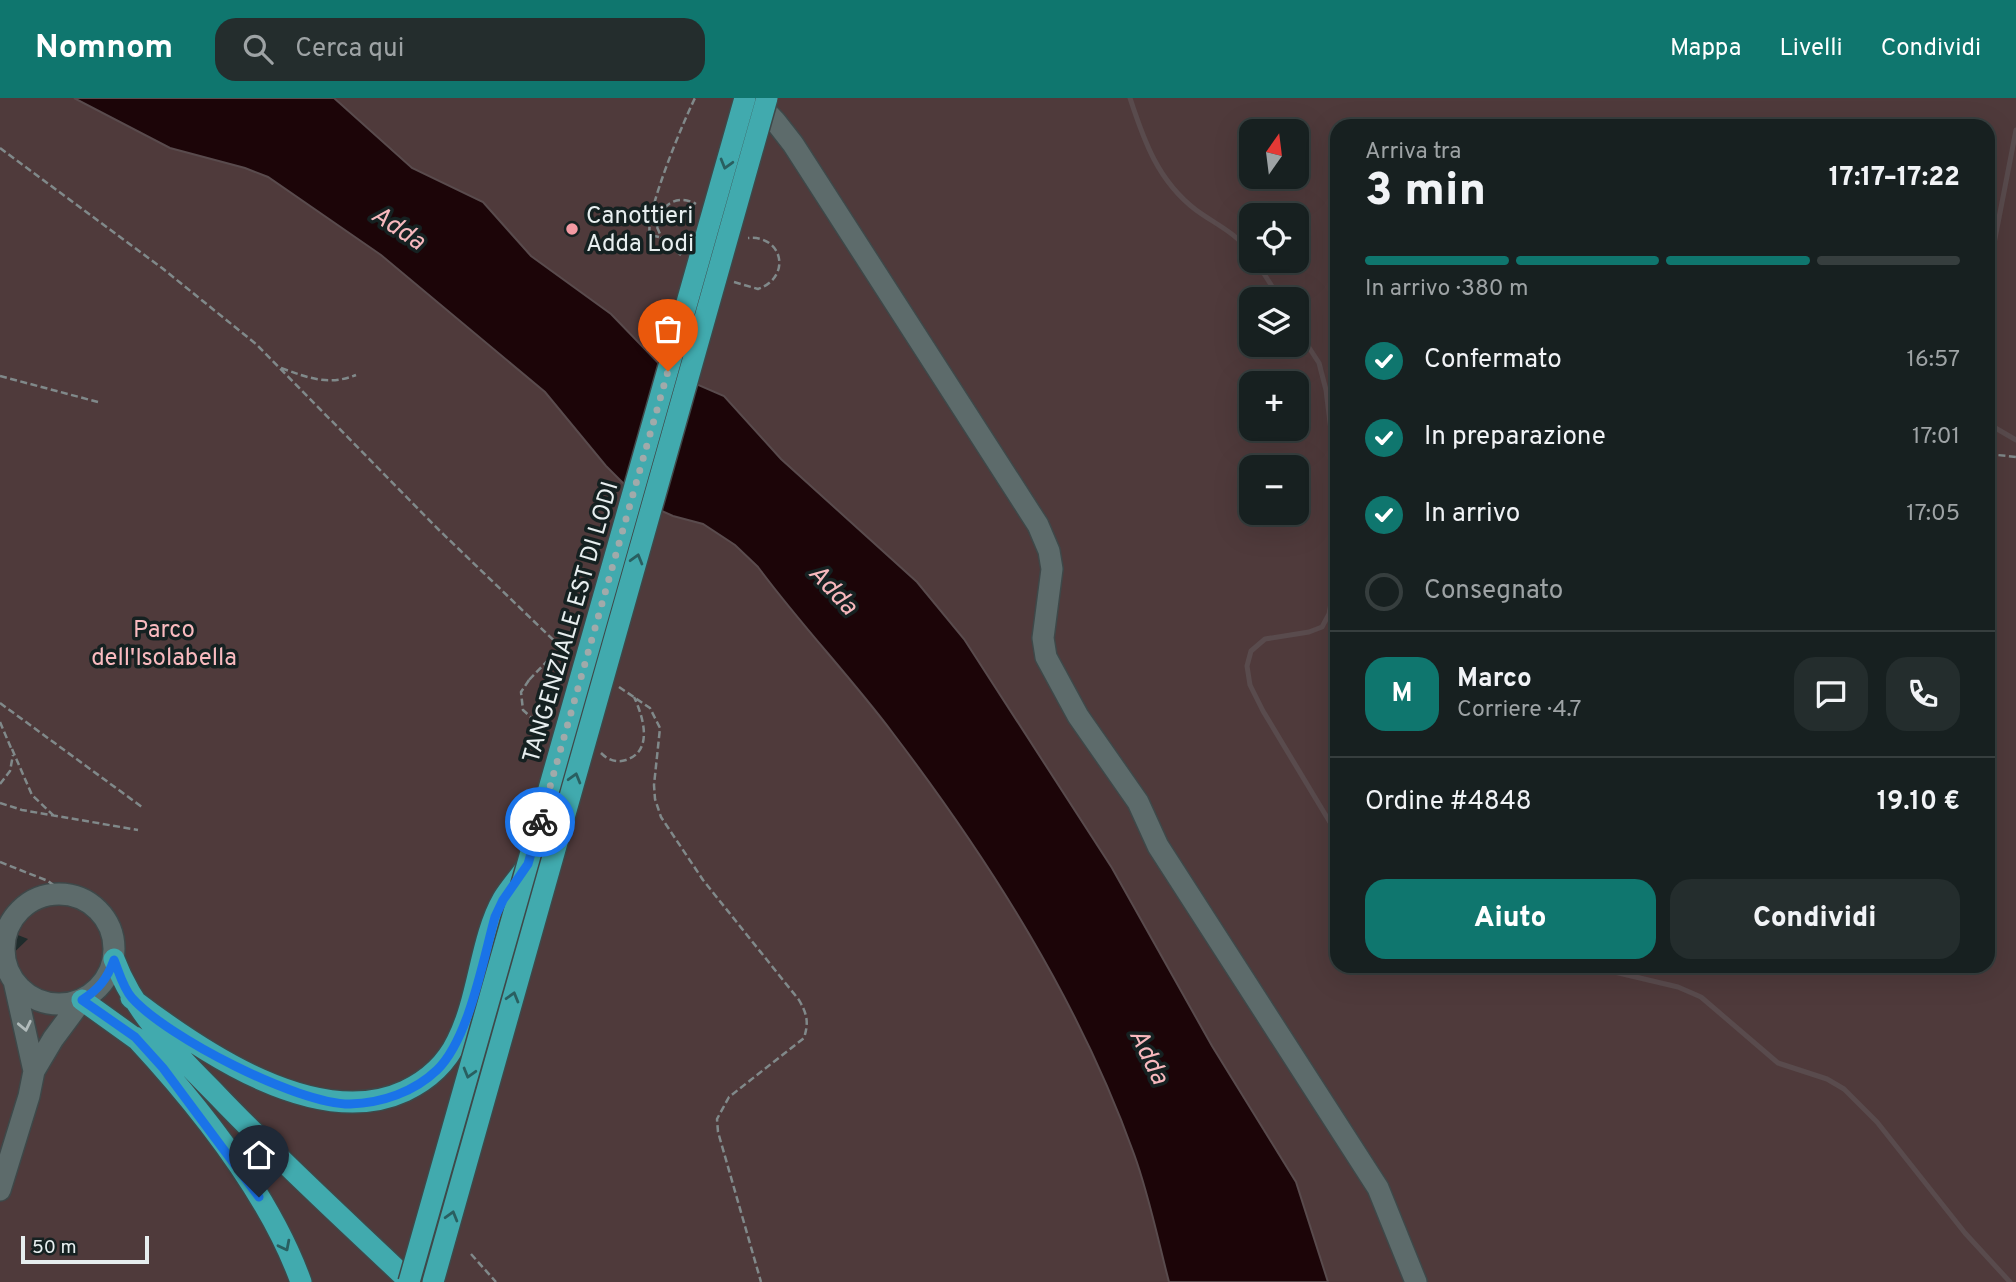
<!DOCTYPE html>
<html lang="it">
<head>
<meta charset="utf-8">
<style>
	:root { --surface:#172020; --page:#242d2d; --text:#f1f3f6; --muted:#9ea3a5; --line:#363e3e; --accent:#0f766e }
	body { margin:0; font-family:Overpass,sans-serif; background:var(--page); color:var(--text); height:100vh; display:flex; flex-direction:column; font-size:26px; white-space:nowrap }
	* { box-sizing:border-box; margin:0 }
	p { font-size:23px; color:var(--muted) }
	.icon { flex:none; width:38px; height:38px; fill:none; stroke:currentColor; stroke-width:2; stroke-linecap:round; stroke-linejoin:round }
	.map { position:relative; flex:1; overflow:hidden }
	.side { position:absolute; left:1330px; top:21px; width:665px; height:854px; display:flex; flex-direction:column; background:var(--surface); border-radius:21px; box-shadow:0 7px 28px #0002,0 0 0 2px var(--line) }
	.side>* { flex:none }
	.needle { width:46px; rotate:14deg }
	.fabs { position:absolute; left:1239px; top:21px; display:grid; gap:14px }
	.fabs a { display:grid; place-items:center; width:70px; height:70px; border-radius:14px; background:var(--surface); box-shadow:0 7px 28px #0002,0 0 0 2px var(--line); font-size:35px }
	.scale { position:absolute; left:21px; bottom:18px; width:128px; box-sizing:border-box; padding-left:7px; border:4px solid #e7eeef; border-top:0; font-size:19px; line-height:24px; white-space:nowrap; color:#e7eeef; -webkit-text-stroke:5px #152121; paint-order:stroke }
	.pin { position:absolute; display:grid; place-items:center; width:60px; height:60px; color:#fff; margin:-72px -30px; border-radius:50% 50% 50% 0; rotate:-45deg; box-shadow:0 0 7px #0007 }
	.pin .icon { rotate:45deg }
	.courier { position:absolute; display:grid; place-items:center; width:70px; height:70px; margin:-35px; border:5px solid #1a73e8; border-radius:50%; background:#fff; color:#222; box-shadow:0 2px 9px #0007 }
	.overview em { font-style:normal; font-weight:800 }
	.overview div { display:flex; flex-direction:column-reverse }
	.overview { display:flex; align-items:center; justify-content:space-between; height:119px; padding:0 35px }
	h1 { font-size:46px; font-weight:800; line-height:52px }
	.bar { display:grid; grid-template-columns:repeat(4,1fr); gap:10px 7px; align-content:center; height:84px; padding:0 35px }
	.bar i { height:9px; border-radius:5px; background:var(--line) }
	.bar .selected { background:var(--accent) }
	.bar p { grid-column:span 4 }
	.line { display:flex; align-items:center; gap:18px; padding:0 35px; border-top:2px solid var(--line) }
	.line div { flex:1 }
	.round { display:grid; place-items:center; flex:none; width:74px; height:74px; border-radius:21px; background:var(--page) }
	ol { padding:0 35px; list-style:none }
	li { display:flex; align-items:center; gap:21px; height:77px }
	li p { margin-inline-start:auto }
	li .icon { padding:7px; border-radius:50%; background:var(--accent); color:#fff; stroke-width:4 }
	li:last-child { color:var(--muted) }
	li i { width:38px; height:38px; border:4px solid var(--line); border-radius:50% }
	.cta { display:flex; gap:14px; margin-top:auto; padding:14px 35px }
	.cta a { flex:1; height:80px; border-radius:21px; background:var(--accent); color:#fff; font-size:28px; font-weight:800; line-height:80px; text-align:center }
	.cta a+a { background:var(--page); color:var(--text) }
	header { display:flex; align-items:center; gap:42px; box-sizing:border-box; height:98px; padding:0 35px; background:var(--accent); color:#fff }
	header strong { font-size:33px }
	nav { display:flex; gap:38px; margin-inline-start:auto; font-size:24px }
	.search { width:490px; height:63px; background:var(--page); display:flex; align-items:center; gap:18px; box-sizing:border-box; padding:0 24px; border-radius:21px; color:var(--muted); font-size:26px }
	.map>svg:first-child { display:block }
</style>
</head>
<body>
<header>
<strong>Nomnom</strong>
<div class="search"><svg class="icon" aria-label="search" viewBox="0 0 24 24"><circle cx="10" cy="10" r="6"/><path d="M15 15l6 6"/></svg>Cerca qui</div>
<nav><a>Mappa</a><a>Livelli</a><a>Condividi</a></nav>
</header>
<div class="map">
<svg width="2016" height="1184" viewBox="0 0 2016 1184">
	<rect width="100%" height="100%" fill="#1f2b2b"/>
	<!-- green -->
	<path fill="#4f3a3b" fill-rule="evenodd" d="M0,0H2016V1184H0V868L28,841L0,830ZM1337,28H1988V868H1337ZM1251,33H1297V79H1251ZM1251,117H1297V163H1251ZM1251,201H1297V247H1251ZM1251,285H1297V331H1251ZM1251,369H1297V415H1251Z"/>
	<!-- water -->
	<path fill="#1c0508" stroke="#594b4d" stroke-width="2" d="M74,0H334L412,70L483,104L531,158L611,216L666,273L724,298L781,361L917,484L964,541L1112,770L1212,948L1296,1084L1328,1184H1169C1158,1142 1149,1097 1134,1056C1079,903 990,763 892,634C849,577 800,526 758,469L735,447L703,426L673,418L642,404L606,368L545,294L381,157L268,79L245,70L170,50Z"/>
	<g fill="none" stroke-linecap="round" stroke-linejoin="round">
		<!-- stream -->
		<path stroke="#594b4d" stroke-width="5" d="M1130,0C1144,43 1158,83 1196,112C1215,126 1237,135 1251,156
			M1256,163L1280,201
			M1297,231L1319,265L1326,292L1337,382
			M1988,240L1992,156L2016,32
			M1988,319L1992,328L2016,342
			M1337,472L1329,516L1322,529L1309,534L1265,541L1251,553L1247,568L1250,587L1263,613L1337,736
			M1589,868L1678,889L1701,899L1778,965L1827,981L1844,991L1877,1024L1965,1135L2010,1184"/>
		<defs>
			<path id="minor" d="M754,1L775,23L793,46L1038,427L1049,453L1052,471L1043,540L1046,559L1078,618L1138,704L1158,748L1378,1090L1416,1184
				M4 851a55 55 0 1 1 110 0a55 55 0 1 1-110 0Z
				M14,883L34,973
				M0,1092L29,998L34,973L53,941L82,902"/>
			<path id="highway" d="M114,861C135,917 176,955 217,997C279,1062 345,1122 410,1184
				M131,900C199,952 317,1034 405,993C428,982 446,966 457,943C479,900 480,841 503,801C509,791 518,781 525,771
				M82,902L146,948
				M135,939C199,1008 269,1095 301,1184"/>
		</defs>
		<!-- minor casing -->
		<use href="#minor" stroke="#3e4849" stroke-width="24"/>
		<!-- highway casing -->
		<use href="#highway" stroke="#3e4849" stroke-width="24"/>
		<!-- path -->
		<path stroke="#80898a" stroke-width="2.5" stroke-dasharray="7 3.5" stroke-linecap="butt" d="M0,50L162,170L256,246L439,432L569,557
			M657,129L663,143L681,157
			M659,139L650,137C644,117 684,22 695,0
			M734,184L758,191C792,179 783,137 748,140
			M281,270C309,280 328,288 356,277
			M0,278L98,304
			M1988,356L2016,359
			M529,582L553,557L564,555
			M619,589L650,610L660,630L654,687L655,701L661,719L703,782L799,902C807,916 809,924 804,940L729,999L717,1021L718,1034L761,1184
			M0,605L142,709
			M0,624L11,650
			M12,651L32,697L54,718
			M601,655C608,662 616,665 626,662C654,653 643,618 634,599
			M0,686L10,673L13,657
			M0,705L22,712L138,732
			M0,764L48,783L65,796
			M471,1156L496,1184"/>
		<!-- minor -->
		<use href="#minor" stroke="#5d6b6b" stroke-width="21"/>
		<!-- highway -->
		<use href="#highway" stroke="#41aaae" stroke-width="21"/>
		<defs>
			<path id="highway-bridge" d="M409,1184L745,0
				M433,1184L767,0"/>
		</defs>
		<!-- highway-bridge casing -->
		<use href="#highway-bridge" stroke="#3e4849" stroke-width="24" stroke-linecap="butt"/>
		<!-- path-bridge -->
		<path stroke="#80898a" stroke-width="2.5" stroke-dasharray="7 3.5" stroke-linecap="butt" d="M657,129C659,108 676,95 696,106
			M529,582L521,594L523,612L535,623L549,624"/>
		<!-- highway-bridge -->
		<use href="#highway-bridge" stroke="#41aaae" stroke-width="21"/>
	</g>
	<!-- one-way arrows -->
	<defs><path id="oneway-chevron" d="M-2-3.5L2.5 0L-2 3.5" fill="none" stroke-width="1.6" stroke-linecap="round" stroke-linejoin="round" transform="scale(1.75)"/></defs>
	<g stroke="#295f60">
		<use href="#oneway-chevron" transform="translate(726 66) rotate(106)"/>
		<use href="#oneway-chevron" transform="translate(637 461) rotate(-74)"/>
		<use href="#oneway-chevron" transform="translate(575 680) rotate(-74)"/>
		<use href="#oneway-chevron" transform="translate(513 899) rotate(-74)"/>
		<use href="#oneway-chevron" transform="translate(469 975) rotate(106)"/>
		<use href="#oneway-chevron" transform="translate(452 1118) rotate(-74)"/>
		<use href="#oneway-chevron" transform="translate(285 1148) rotate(63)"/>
	</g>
	<use stroke="#b0baba" href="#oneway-chevron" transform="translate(25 928) rotate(78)"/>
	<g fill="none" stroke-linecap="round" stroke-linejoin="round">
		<!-- done -->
		<path stroke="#a1aaaa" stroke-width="7" stroke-dasharray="0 12.6" d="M540,724L668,273"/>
		<!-- route -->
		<path stroke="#1a73e8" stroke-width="9" d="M259,1099L163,970L135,939L82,902C99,891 107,881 114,862C119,874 123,890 132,900C167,939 297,1006 350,1006C382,1005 414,994 437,972C469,941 483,862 495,819L503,802L528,766L540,724"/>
	</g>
	<!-- markers -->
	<circle fill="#f49aa3" stroke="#152121" stroke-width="2.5" cx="572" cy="131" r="7"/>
	<g text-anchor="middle" stroke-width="7" stroke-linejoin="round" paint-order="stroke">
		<!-- poi labels -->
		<g font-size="24" fill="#e7eeef" stroke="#152121" text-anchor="start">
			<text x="586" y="125">Canottieri<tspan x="586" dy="28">Adda Lodi</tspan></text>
		</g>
		<!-- street labels -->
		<g font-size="24" fill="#e7eeef" stroke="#152121">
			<text transform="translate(570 524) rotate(-74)" y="8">TANGENZIALE EST DI LODI</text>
		</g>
		<!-- park labels -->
		<g font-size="24" fill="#f9babf" stroke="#152121">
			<text x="164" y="539">Parco<tspan x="164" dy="28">dell'Isolabella</tspan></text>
		</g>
		<!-- water labels -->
		<g font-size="26" font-style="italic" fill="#f7b8bd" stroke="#152121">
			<text transform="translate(399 129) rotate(34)" y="9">Adda</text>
			<text transform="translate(834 491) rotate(47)" y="9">Adda</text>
			<text transform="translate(1150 958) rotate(64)" y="9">Adda</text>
		</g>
	</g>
</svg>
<div class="fabs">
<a><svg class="needle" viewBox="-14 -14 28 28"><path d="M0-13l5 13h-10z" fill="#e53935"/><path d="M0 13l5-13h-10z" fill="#9ea3a5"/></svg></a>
<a><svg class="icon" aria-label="locate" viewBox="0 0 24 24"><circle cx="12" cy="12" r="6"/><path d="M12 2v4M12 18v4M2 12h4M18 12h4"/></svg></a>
<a><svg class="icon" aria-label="layers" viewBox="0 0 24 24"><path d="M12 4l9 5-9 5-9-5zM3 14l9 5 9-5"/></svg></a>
<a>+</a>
<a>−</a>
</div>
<div class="scale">50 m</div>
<div class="pin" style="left:668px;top:273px;background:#ea580c"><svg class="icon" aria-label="bag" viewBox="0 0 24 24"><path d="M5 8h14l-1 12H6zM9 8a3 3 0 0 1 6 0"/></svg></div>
<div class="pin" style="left:259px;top:1099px;background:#1f2937"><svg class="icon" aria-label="home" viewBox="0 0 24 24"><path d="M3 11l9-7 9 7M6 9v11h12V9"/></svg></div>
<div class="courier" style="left:540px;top:724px"><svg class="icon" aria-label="bike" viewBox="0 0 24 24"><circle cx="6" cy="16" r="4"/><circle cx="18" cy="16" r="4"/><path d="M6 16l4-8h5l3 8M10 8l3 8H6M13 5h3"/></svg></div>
<section class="side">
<div class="overview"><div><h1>3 min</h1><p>Arriva tra</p></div><em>17:17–17:22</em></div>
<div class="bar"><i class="selected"></i><i class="selected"></i><i class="selected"></i><i></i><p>In arrivo · 380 m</p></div>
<ol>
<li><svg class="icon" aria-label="check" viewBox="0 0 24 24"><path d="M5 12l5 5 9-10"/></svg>Confermato<p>16:57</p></li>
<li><svg class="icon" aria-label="check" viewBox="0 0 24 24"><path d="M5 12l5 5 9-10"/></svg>In preparazione<p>17:01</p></li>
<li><svg class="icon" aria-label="check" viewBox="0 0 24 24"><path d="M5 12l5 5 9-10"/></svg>In arrivo<p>17:05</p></li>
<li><i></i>Consegnato</li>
</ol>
<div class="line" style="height:126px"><b class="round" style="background:var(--accent);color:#fff">M</b><div><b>Marco</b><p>Corriere · 4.7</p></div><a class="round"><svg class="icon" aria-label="chat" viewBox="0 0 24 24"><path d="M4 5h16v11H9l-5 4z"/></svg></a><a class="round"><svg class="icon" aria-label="phone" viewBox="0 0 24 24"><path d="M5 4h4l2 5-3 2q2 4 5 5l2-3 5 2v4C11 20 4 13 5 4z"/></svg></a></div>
<div class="line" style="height:91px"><div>Ordine #4848</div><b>19.10 €</b></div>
<div class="cta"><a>Aiuto</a><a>Condividi</a></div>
</section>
</div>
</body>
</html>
